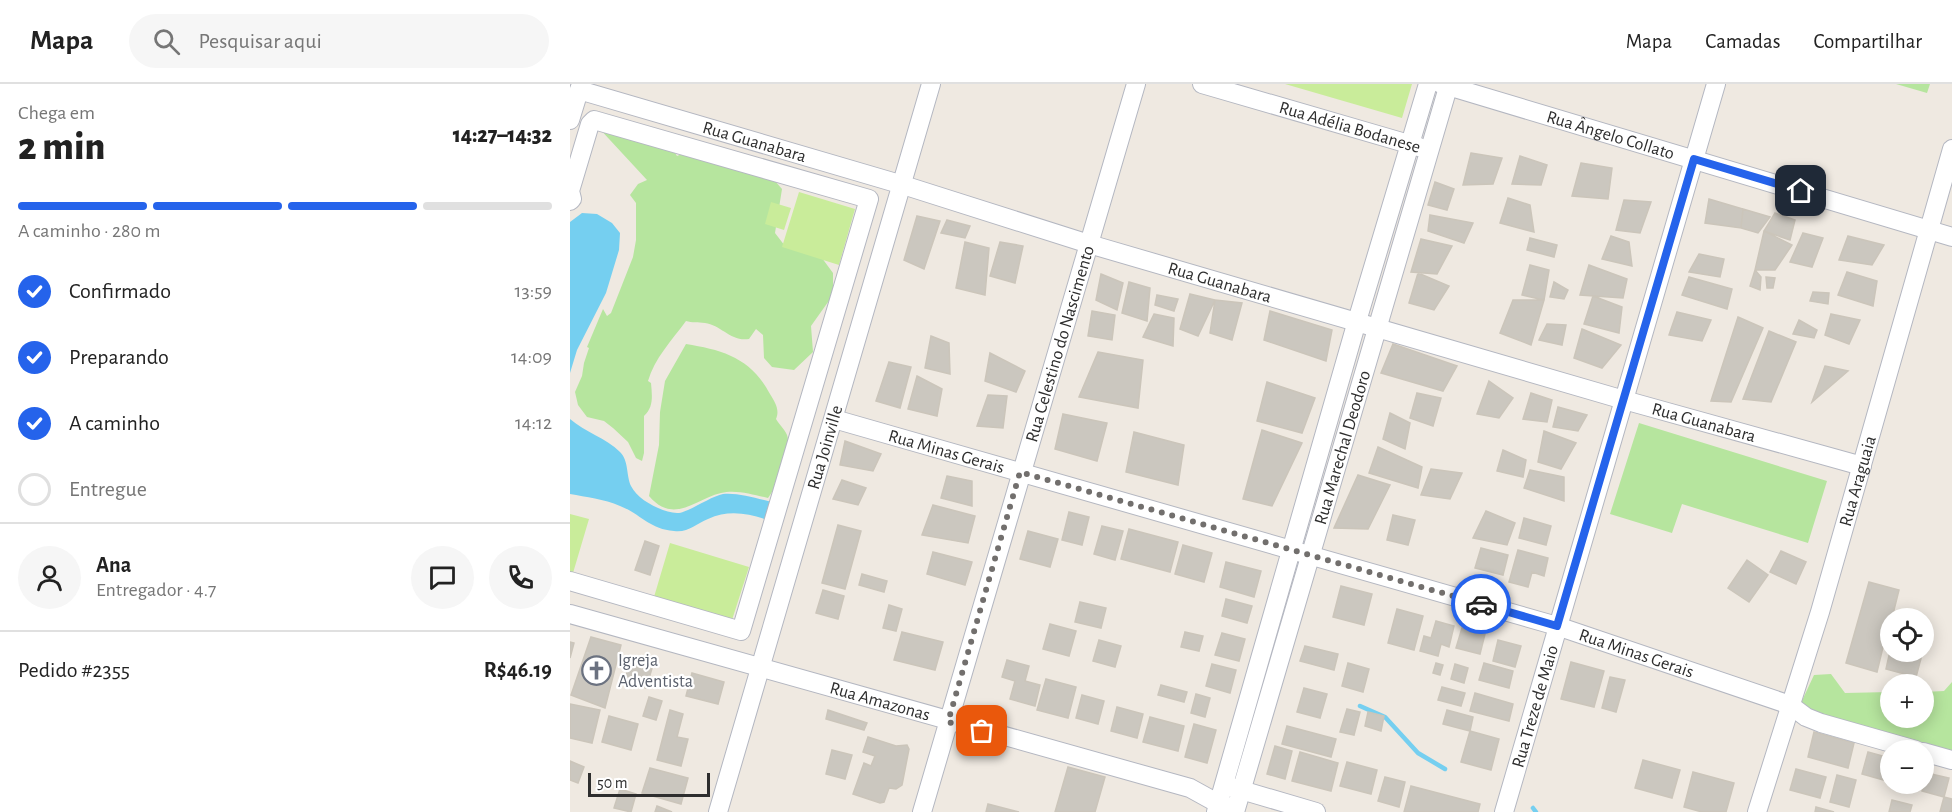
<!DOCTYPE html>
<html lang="pt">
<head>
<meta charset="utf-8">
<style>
	:root { --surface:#fff; --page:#f6f6f6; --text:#222; --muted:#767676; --line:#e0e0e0; --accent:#2563eb }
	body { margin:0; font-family:"Alegreya Sans",sans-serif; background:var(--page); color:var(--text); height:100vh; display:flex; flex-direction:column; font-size:22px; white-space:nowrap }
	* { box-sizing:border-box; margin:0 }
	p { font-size:20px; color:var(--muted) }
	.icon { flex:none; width:33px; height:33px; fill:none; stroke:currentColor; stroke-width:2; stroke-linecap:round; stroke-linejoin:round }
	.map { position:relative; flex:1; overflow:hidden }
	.panel { display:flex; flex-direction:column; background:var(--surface); width:570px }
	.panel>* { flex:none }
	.controls { position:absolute; left:1310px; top:524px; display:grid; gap:12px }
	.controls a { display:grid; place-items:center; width:54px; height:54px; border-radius:50%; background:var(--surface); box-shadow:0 3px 15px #0003; font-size:30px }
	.scale { position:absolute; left:18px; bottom:15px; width:122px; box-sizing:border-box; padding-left:6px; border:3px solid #2e2e2e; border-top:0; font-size:16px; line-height:21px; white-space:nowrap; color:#2e2e2e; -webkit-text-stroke:4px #fff; paint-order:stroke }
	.pin { position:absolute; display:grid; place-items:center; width:51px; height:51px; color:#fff; margin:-26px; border-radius:12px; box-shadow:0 3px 9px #0006 }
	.courier { position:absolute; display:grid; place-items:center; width:60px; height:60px; margin:-30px; border:4px solid #2563eb; border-radius:50%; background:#fff; color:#222; box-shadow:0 2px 8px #0007 }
	.overview em { font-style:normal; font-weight:800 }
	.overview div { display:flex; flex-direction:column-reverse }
	.overview { display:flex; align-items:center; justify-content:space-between; height:102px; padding:0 18px }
	h1 { font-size:39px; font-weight:800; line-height:45px }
	.bar { display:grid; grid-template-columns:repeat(4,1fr); gap:9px 6px; align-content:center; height:72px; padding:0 18px }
	.bar i { height:8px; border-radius:4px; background:var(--line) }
	.bar .current { background:var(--accent) }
	.bar p { grid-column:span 4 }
	.line { display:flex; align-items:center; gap:15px; padding:0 18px; border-top:2px solid var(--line) }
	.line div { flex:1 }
	.round { display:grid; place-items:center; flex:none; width:63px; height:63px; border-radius:32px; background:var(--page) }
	ol { padding:0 18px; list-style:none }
	li { display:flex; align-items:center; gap:18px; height:66px }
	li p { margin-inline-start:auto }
	li .icon { padding:6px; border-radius:50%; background:var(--accent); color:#fff; stroke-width:4 }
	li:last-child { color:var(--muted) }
	li i { width:33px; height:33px; border:3px solid var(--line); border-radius:50% }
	header { display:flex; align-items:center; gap:36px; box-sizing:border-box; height:84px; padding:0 30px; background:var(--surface); border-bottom:2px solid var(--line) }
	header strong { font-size:28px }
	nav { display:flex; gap:33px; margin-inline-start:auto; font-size:21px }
	.search { width:420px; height:54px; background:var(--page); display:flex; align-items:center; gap:15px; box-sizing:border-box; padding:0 21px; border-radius:33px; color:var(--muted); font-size:22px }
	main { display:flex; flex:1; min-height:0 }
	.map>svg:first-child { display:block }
</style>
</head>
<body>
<header>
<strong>Mapa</strong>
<div class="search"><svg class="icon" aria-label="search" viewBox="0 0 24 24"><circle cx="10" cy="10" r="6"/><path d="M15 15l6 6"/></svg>Pesquisar aqui</div>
<nav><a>Mapa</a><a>Camadas</a><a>Compartilhar</a></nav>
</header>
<main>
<section class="panel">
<div class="overview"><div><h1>2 min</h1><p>Chega em</p></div><em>14:27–14:32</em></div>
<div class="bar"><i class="current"></i><i class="current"></i><i class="current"></i><i></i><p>A caminho · 280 m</p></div>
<ol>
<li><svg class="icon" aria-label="check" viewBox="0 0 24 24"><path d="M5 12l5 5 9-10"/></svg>Confirmado<p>13:59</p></li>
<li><svg class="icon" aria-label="check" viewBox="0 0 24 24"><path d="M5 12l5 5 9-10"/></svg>Preparando<p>14:09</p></li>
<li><svg class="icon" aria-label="check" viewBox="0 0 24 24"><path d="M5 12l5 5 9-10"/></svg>A caminho<p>14:12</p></li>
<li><i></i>Entregue</li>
</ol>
<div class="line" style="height:108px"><a class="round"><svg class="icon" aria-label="person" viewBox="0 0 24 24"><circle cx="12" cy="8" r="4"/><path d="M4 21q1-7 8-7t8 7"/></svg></a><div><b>Ana</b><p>Entregador · 4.7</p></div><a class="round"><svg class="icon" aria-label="chat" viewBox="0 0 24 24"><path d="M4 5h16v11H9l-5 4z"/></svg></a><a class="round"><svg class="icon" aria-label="phone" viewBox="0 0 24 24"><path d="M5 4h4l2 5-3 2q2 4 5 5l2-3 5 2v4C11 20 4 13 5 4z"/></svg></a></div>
<div class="line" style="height:78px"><div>Pedido #2355</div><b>R$46.19</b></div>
</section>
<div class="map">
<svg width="1382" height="728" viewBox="0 0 1382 728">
	<rect width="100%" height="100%" fill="#efe9e1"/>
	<!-- green -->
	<path fill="#b6e59e" d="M1326,0H1360L1357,9Z
		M27,42L102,64L107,72L117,68L205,97L212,105L205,149L215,162L249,170L263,189V211L241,242L243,268L224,286L202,283L194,274L193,251L186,245L179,255C161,258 151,241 135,239C128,238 122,239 116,237C102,256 84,275 78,297L81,299C82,311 84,323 74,332V369L72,377L66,374L58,358L43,344L34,337L17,333L8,321L5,308L12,292L14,279L19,264L17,263L33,225L37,232L41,229L63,173L66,156V119L60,111L68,100L77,96Z
		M116,260C153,266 181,274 200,310C205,318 210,326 206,335C209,340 215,346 217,351C223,369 208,400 198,414C184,411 166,405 151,409C125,415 104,441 79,412L89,361L90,328L95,297Z
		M1069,339L1257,397L1238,459L1112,420L1102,449L1040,430Z
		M1261,590L1275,609L1320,608V633H1353V608L1374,607L1382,598V670L1242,629L1230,621L1244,591Z"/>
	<!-- pitch -->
	<path fill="#c9ec9a" d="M715,0H842L832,34Z
		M229,108L285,125L269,181L212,163Z
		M201,118L221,124L214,146L195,140Z
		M0,430L19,435L3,489L0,488Z
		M100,459L179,483L162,536L84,513Z"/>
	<!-- water -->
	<path fill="#75cff0" d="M12,129L27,130L42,139L50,149L49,166L36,209L7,266L0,289V138Z
		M0,335C15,348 36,354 50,368C59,377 56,391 61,402C68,416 91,428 107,429C116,430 141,412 153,410C168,408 192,416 207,419L201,437C180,430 160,425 138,435C126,440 118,449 104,447C79,445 71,430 50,422C34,415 16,413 0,410Z"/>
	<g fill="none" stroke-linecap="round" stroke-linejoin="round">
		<!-- stream -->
		<path stroke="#75cff0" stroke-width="4.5" d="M790,622L815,633L848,669L875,685
			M963,724L966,728"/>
	</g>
	<!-- building -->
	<path fill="#cbc7bf" stroke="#cbc5ba" stroke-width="1.5" d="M901,69L932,74L923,100L893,101Z
		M950,72L977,81L971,101L942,100Z
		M1011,79L1042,84L1038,115L1002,112Z
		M865,98L884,105L877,126L858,121Z
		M938,114L960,121L964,148L930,139Z
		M1139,115L1173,125L1171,144L1135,139Z
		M1054,116L1081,118L1070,149L1046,146Z
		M1173,125L1200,133L1188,149L1171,144Z
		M1205,129L1225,136L1220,156L1194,147Z
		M860,131L903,139L894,159L858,147Z
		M347,132L370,137L354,185L334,176Z
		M377,136L400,142L395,154L371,149Z
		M1194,147L1222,161L1205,186H1185Z
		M1233,149L1253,154L1242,183L1220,178Z
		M1041,152L1059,158L1062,182L1032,175Z
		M1278,152L1314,161L1302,181L1269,176Z
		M960,154L987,161L984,173L957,166Z
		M851,155L882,162L867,190L841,188Z
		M395,158L419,164L415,211L386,204Z
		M430,158L453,162L445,199L420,192Z
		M1129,170L1154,175L1150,193L1119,188Z
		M960,181L979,186L974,216L952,211Z
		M1019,181L1057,195L1053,214L1010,211Z
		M1185,186L1191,193L1190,206L1180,202Z
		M1277,188L1307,197L1303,222L1268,211Z
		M848,189L879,202L864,226L839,219Z
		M531,190L553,199L547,226L526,216Z
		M1119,193L1162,205L1157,225L1112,211Z
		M1196,193L1205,194L1203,204H1197Z
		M559,198L580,204L577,237L552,229Z
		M984,198L998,206L994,215L980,213Z
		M1243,208L1259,209L1258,220L1240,217Z
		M620,210L645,216L628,252L610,245Z
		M587,211L608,215L604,227L585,221Z
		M1023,212L1052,223L1049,249L1014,240Z
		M645,216L672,219L662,256L640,249Z
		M943,216H974L961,261L930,249Z
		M522,227L545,231L542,256L518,252Z
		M700,227L762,246L756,277L694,256Z
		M1107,228L1141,236L1132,257L1099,251Z
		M584,230L604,234L603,262L573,253Z
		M1261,230L1290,236L1279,260L1255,251Z
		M1168,233L1193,244L1161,318L1141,317Z
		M1229,236L1247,246L1244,254L1223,250Z
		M977,240L996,241L992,261L969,256Z
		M1012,245L1051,261L1032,284L1004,274Z
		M1199,247L1226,258L1201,318L1173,315Z
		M361,252L379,259L380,290L355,284Z
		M823,260L887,282L873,307L811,289Z
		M528,268L573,276L568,324L509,313Z
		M420,269L455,287L446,308L415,297Z
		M319,278L341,283L330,324L306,317Z
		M1255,282L1278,287L1242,318Z
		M347,292L372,305L367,332L338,325Z
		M919,297L943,314L929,334L907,330Z
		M697,298L745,314L732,349L687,337Z
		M847,309L871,314L863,342L840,334Z
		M961,309L982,316L977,338L953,335Z
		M418,311L437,312L433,344L407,342Z
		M988,323L1017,331L1008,347L983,343Z
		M820,329L840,339L835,365L813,355Z
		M493,330L537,339L527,377L485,365Z
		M692,346L732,359L702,422L673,415Z
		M974,347L1006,359L991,385L968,378Z
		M564,348L614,361L608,401L556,388Z
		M275,357L311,370L303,387L270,381Z
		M808,363L852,383L848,404L799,389Z
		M933,366L956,376L953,393L927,387Z
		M861,385L892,389L880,415L851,411Z
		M960,386L994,393V417L954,404Z
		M788,391L820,401L798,445L764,444Z
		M377,392L402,397V422L371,414Z
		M272,396L296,404L288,421L263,415Z
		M363,421L405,432L398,459L352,451Z
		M916,427L945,439L937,461L903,454Z
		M499,428L519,433L512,461L492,456Z
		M823,431L845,436L838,461L817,456Z
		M954,434L981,442L976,461L949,454Z
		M268,441L291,447L275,505L252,499Z
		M532,442L553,447L545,476L524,470Z
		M559,445L608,458L600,488L551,475Z
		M458,447L488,455L480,483L450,475Z
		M75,457L89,462L80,491L65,486Z
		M613,461L642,469L634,498L605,490Z
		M911,464L938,471L933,491L905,484Z
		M948,466L978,474L974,492L962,488L958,503L939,498Z
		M1211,467L1236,478L1226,500L1200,488Z
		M363,468L402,478L395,501L357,490Z
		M1177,476L1198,491L1179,518L1158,504Z
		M656,478L691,487L684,513L650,503Z
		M292,490L317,497L314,508L289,501Z
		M1299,498L1329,506L1322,534H1320L1307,588L1276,579Z
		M771,502L802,510L794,541L763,533Z
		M253,506L274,512L268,535L246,529Z
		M656,515L682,522L677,539L652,532Z
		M510,518L536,524L531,544L505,538Z
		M319,521L332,525L326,547L313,544Z
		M827,525L853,532L844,566L818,559Z
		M866,537L884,542L879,563L871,560L868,572L850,567L854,552L861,554Z
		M480,540L506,547L499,572L473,565Z
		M1353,540L1360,542L1353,566Z
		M892,544L915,550L910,570L886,564Z
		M332,548L373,558L365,586L324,576Z
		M615,548L633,552L629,567L611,563Z
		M652,549L675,555L669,577L645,571Z
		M21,553L51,561L35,624L1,611Z
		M529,556L551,562L545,583L523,577Z
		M928,556L951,562L945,583L923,577Z
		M0,558L4,559L0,574Z
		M735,562L768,570L764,586L730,577Z
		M1320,567H1353L1346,593L1316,585Z
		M61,575L83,581L76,604L54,598Z
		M437,576L459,582L455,597L470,601L465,622L440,615L445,597L432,593Z
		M1001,578L1034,587L1024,623L991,615Z
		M778,579L799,585L793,608L772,602Z
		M866,579L873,581L870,591L863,589Z
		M914,579L943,587L939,604L909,596Z
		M642,580L666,586L660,609L636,602Z
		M885,580L898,584L894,599L881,595Z
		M122,589L154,598L148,620L116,612Z
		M1040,593L1055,596L1046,628L1032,624Z
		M476,595L506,603L498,634L467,626Z
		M591,601L617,608L614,618L588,611Z
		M872,603L895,609L891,622L868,616Z
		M734,604L757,610L750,634L727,628Z
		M905,609L943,620L939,637L900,627Z
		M626,610L640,614L635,633L621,629Z
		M512,611L534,617L528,640L506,634Z
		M79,613L92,617L86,636L73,632Z
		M0,620L30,626L22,659L0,654Z
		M547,623L573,630L567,654L541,647Z
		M777,625L790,628L784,651L770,648Z
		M100,626L113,630L107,653L118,655L111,682L87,676Z
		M258,626L297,639L294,646L256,635Z
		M877,626L903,633L900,647L873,640Z
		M798,628L814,632L811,647L795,642Z
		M39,632L68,640L61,666L32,658Z
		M580,633L614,642L608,667L573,658Z
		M624,640L646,646L637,679L615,673Z
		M717,642L766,655L761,673L712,660Z
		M900,647L929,655L921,686L891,678Z
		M1244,648L1284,659L1278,684L1238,673Z
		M298,653L326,662L337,661L339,665L332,701L326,705L319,704L314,718L310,719L283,710L294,679L301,682L305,672L293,668Z
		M705,662L722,667L715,695L697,690Z
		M262,666L282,671L275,695L256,690Z
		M730,668L768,679L761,707L722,697Z
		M1298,668L1320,674L1317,697L1292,690Z
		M1073,676L1110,686L1102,714L1065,704Z
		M0,677L14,683L8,699L0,696Z
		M777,678L807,686L801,710L770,702Z
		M498,683L535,693L525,728H485Z
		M80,684L118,694L111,720L72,709Z
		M1226,685L1256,693L1250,714L1220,706Z
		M1123,688L1164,699L1156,728H1132L1114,723Z
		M1357,689L1379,694L1374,713L1352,707Z
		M1267,691L1286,696L1279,723L1260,718Z
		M815,693L835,698L829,723L808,717Z
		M1322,699H1343L1341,704Z
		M841,702L910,720L908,728H834Z
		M50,705L66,710L61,728L44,724Z
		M1374,713L1382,715V728H1370Z
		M1322,716L1342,721L1340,728H1319Z
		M418,720L449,728H416Z
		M87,722L102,728H85Z
		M1246,723L1264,728H1245Z"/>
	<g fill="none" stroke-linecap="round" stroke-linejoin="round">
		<defs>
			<g id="minor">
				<path id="s1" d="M632,0L849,63"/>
				<path id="s2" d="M871,0L1382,153"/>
				<path id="s3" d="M9,6L333,101L519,160L1054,316L1292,382"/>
				<path d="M0,36L11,0"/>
				<path d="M0,117L2,115L0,107L20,40L24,36L299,115L171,547L0,497"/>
				<path id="s4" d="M264,335L987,542L1220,621L1236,633L1251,639L1346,666"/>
				<path id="s5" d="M0,530L620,704L649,720L660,723"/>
				<path d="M1353,668L1382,676"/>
				<path d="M661,703L746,728"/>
				<path id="s6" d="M148,728L361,0"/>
				<path id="s7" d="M352,728L566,0"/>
				<path d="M646,728L787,237L858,0"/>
				<path id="s8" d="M665,728L879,0"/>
				<path id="s9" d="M934,728L1146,0"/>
				<path id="s10" d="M1187,728L1250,528L1382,65"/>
			</g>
		</defs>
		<!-- minor casing -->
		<use href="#minor" stroke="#b4b7c1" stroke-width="20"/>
		<!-- minor -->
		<use href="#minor" stroke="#fff" stroke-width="18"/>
	</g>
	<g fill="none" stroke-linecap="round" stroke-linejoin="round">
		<!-- done -->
		<path stroke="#726f6d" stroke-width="6" stroke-dasharray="0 10.8" d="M412,647L378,638L450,388L911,520"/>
		<!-- route -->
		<path stroke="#2563eb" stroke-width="8" d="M911,520L987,542L1124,75L1231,107"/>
	</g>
	<!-- icons -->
	<defs>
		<symbol id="church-ring" viewBox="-11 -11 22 22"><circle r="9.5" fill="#fff" stroke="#6b7280" stroke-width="1.5"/><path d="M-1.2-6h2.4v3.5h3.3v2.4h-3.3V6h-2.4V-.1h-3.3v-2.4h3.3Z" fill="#6b7280"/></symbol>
	</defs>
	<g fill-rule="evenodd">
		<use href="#church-ring" x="10" y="570" width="33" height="33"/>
	</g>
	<g text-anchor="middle" stroke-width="4.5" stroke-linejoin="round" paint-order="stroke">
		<!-- street labels -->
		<g font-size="18" fill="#2e2e2e" stroke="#fff">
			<text dy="6" stroke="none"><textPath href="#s1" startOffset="154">Rua Adélia Bodanese</textPath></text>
			<text dy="6" stroke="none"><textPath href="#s2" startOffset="177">Rua Ângelo Collato</textPath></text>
			<text dy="6" stroke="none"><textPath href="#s3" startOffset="183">Rua Guanabara</textPath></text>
			<text dy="6" stroke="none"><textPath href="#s3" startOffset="669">Rua Guanabara</textPath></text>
			<text dy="6" stroke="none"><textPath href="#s7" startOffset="488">Rua Celestino do Nascimento</textPath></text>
			<text dy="6" stroke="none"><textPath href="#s3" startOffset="1173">Rua Guanabara</textPath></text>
			<text dy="6" stroke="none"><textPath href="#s6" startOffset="380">Rua Joinville</textPath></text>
			<text dy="6" stroke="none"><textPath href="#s8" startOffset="380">Rua Marechal Deodoro</textPath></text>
			<text dy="6" stroke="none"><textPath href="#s4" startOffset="117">Rua Minas Gerais</textPath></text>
			<text dy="6" stroke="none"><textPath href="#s10" startOffset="346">Rua Araguaia</textPath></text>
			<text dy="6" stroke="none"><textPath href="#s4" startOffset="836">Rua Minas Gerais</textPath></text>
			<text dy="6" stroke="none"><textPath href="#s5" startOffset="322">Rua Amazonas</textPath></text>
			<text dy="6" stroke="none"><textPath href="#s9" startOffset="110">Rua Treze de Maio</textPath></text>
		</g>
		<!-- worship labels -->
		<g font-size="18" fill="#5b616d" stroke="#fff" text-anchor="start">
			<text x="48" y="582">Igreja<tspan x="48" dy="21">Adventista</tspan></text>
		</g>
	</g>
</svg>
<div class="controls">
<a><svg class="icon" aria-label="locate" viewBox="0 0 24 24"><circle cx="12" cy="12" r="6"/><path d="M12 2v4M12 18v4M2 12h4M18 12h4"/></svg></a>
<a>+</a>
<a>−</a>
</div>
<div class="scale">50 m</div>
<div class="pin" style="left:412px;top:647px;background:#ea580c"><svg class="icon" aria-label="bag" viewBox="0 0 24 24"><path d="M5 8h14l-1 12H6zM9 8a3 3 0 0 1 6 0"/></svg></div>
<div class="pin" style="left:1231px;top:107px;background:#1f2937"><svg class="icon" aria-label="home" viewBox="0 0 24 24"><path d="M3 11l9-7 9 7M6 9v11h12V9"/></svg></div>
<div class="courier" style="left:911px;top:520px"><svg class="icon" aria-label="car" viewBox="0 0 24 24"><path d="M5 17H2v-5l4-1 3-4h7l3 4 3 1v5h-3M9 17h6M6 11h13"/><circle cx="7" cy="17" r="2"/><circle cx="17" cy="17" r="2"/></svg></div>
</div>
</main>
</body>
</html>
